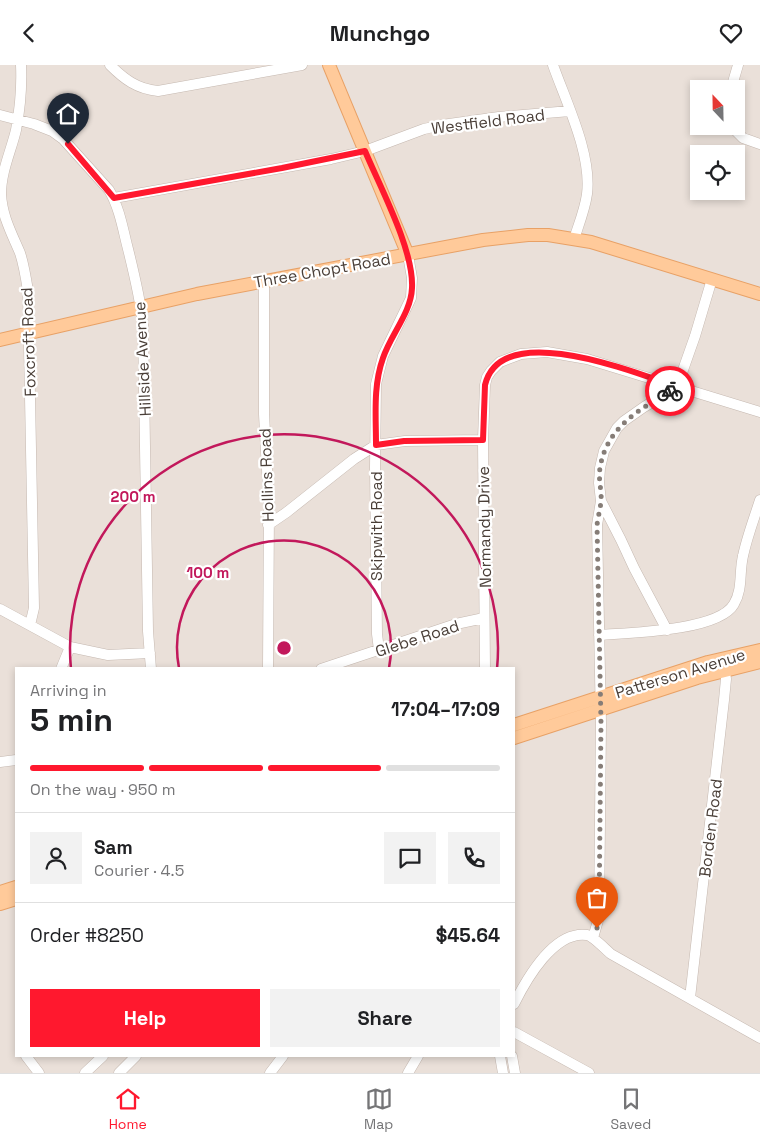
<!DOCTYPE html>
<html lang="en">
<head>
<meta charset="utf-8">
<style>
	:root { --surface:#fff; --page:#f2f2f2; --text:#202124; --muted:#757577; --line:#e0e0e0; --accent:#ff182e }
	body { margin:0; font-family:"Space Grotesk",sans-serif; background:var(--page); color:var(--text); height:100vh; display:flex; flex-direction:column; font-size:19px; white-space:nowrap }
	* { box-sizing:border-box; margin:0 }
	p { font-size:16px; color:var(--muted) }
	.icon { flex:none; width:28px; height:28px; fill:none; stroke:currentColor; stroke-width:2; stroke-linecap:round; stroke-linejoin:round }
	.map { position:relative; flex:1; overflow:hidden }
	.side { position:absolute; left:15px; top:602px; width:500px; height:390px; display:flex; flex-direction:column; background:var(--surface); border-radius:0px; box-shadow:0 2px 8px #0003 }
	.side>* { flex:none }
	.needle { width:32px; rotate:338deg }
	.controls { position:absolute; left:690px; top:15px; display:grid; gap:10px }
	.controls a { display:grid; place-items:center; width:55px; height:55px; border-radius:0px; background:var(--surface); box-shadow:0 2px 8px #0003; font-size:25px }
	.pin { position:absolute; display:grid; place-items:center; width:42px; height:42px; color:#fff; margin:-51px -21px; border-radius:50% 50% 50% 0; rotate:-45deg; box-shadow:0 0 5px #0007 }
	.pin .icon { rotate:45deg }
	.courier { position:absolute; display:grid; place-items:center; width:50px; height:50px; margin:-25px; border:4px solid #ff182e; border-radius:50%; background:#fff; color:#222; box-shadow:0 1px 6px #0007 }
	.overview em { font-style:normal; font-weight:600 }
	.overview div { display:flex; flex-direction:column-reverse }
	.overview { display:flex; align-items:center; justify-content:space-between; height:85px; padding:0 15px }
	h1 { font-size:32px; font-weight:600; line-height:38px }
	.bar { display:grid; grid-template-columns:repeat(4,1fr); gap:8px 5px; align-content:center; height:60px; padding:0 15px }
	.bar i { height:6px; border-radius:4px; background:var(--line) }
	.bar .selected { background:var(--accent) }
	.bar p { grid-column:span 4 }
	.line { display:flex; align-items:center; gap:12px; padding:0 15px; border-top:1px solid var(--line) }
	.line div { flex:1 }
	.round { display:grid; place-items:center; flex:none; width:52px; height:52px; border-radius:0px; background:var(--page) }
	.button { display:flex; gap:10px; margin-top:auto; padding:10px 15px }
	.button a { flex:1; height:58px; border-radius:0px; background:var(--accent); color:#fff; font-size:20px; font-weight:600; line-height:58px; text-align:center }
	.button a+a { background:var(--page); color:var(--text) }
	header { display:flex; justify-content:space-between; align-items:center; height:65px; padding:0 15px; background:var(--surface); font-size:22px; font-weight:600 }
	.tab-bar { display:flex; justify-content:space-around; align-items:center; height:70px; border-top:1px solid var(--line); background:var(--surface); font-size:14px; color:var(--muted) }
	.tab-bar a { display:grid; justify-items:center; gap:2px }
	.tab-bar .selected { color:var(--accent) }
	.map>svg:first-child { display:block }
</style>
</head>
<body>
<header><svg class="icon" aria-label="back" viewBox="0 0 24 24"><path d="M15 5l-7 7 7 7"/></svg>Munchgo<svg class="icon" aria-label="heart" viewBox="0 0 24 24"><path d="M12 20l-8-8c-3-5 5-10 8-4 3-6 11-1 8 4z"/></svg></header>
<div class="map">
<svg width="760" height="1008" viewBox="0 0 760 1008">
	<rect width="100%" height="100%" fill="#f6f0eb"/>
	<!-- residential -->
	<path fill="#eae0d9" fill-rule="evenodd" d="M0,0H760V1008H0ZM699,24H736V61H699ZM699,89H736V126H699ZM16,604H514V991H16Z"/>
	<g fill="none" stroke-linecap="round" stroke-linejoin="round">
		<defs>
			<path id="minor" d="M21,0C22,22 20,44 16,65C11,86 1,107 1,129C2,151 12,169 20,188C24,200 26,213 28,226L34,543L30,560
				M110,0C124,14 137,24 158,26L302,0
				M553,0C566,37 592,89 587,129C585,144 579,159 574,174
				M731,24L738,0
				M0,50L34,59L52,66L63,74L109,125C118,140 122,159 126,176C133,204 140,231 143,259L148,566L151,604
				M731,61L743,73L760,79
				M114,133L331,94L365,86L424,64L442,60L499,52L570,46
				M264,216V349L269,442L268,604
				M268,460L287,447L354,394L376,380L405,376L483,375
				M0,544L70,582L108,590L150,588
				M667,565L634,503L621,475L601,436L599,418L600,403L604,386L617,363L624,356L644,342L677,322L695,271L712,214
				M599,570C628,568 719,566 734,539C743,524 739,507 743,491C747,472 754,454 760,435
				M379,585L377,569L375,402L376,319L383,291L411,233L412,213L408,190
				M61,604L70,582
				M321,604L456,559L484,553
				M485,604L483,375L485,320L487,312L491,306L500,297L521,289L547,287L587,294L760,347
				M0,697L16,695
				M593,873L599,852L601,658L597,460L601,436
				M690,933L724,635L726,614L724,601
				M514,939C526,915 554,865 587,870C593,871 605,884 611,889L760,973
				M514,967L589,1008
				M26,991L39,1008
				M500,991L503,1008
				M512,991L515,1008
				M85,1008L103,991
				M119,1008L136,991
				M270,1008L283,991
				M408,1008L418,991"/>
			<path id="major" d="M329,0L408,190
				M0,275L197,229L483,175L528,170H548L591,177L760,229
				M514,660L708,597L760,585
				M514,673L697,613L760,597
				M0,827L16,822
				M0,839L16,834"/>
		</defs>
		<!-- minor casing -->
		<use href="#minor" stroke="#c5b8b0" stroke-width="11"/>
		<!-- major casing -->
		<use href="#major" stroke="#e8a166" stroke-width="14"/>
		<!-- minor -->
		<use href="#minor" stroke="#fff" stroke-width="10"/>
		<!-- major -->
		<use href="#major" stroke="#ffca9a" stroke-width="12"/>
	</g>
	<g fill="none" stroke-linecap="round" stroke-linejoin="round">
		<!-- done -->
		<path stroke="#867d77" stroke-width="5" stroke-dasharray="0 9" d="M597,863L599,852L601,658L597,460C598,452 600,445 601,437C602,426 598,414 600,403C606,363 639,345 670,326"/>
		<!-- route -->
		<path stroke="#ff182e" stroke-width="6" d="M68,79L114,133L282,103L365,86C380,122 414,185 412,223C411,248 391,269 383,293C373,321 376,350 376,380L404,376L483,375L485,320C501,253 636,308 677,322L670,326"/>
	</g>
	<!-- distance rings -->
	<g fill="none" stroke="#c2185b" stroke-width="2.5">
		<path d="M179 603A107 107 0 1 1 389 603"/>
		<path d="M71 604A214 214 0 1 1 497 604"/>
	</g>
	<g text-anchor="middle" stroke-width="4.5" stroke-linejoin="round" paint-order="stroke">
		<!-- street labels -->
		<g font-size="16" fill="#4a3f38" stroke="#fff">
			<text transform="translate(488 56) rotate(-7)" y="6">Westfield Road</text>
			<text transform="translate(322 205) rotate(-10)" y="6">Three Chopt Road</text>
			<text transform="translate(28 277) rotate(-92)" y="6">Foxcroft Road</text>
			<text transform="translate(142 294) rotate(-93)" y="6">Hillside Avenue</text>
			<text transform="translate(266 410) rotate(-92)" y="6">Hollins Road</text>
			<text transform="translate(376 461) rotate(-90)" y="6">Skipwith Road</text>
			<text transform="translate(484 462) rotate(-91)" y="6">Normandy Drive</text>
			<text transform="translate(417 573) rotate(-18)" y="6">Glebe Road</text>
			<text transform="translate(680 608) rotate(-17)" y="6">Patterson Avenue</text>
			<text transform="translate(710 763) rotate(-83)" y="6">Borden Road</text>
		</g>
	</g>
	<circle cx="284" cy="583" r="8" fill="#c2185b" stroke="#fff" stroke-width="2.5"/>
	<g font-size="15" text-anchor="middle" font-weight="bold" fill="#c2185b" stroke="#fff" stroke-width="4.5" stroke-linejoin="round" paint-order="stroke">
		<text x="133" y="437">200 m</text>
		<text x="208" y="513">100 m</text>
	</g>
</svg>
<div class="controls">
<a><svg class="needle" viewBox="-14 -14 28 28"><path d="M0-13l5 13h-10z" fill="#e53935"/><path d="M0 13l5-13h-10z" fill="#757577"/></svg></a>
<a><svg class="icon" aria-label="locate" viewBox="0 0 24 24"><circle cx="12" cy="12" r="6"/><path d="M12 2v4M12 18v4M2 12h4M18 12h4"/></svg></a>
</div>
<div class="pin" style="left:597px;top:863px;background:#ea580c"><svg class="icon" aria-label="bag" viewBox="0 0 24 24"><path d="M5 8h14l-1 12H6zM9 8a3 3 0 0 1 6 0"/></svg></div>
<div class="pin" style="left:68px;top:79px;background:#1f2937"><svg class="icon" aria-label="home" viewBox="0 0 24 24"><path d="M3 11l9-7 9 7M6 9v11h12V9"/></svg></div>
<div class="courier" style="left:670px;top:326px"><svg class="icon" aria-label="bike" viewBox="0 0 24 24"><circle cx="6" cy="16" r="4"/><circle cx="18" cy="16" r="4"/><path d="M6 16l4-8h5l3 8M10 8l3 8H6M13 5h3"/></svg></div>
<section class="side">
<div class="overview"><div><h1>5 min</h1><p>Arriving in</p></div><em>17:04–17:09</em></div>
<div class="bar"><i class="selected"></i><i class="selected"></i><i class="selected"></i><i></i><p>On the way · 950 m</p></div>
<div class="line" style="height:90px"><a class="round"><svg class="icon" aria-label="person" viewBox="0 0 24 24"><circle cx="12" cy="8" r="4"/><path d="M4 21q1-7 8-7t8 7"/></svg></a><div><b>Sam</b><p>Courier · 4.5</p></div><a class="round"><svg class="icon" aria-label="chat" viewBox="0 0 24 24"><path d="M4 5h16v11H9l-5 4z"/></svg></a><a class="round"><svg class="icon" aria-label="phone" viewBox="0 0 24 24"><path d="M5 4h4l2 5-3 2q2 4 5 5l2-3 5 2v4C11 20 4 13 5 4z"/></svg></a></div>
<div class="line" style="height:65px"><div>Order #8250</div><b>$45.64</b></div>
<div class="button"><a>Help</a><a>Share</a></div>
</section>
</div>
<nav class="tab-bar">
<a class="selected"><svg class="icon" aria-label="home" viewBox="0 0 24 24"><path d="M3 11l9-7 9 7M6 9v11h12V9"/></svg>Home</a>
<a><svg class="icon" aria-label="map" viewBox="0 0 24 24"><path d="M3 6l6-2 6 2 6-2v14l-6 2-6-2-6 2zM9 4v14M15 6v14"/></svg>Map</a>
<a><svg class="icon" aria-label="saved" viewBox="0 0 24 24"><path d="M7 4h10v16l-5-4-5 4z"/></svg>Saved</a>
</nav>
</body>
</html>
